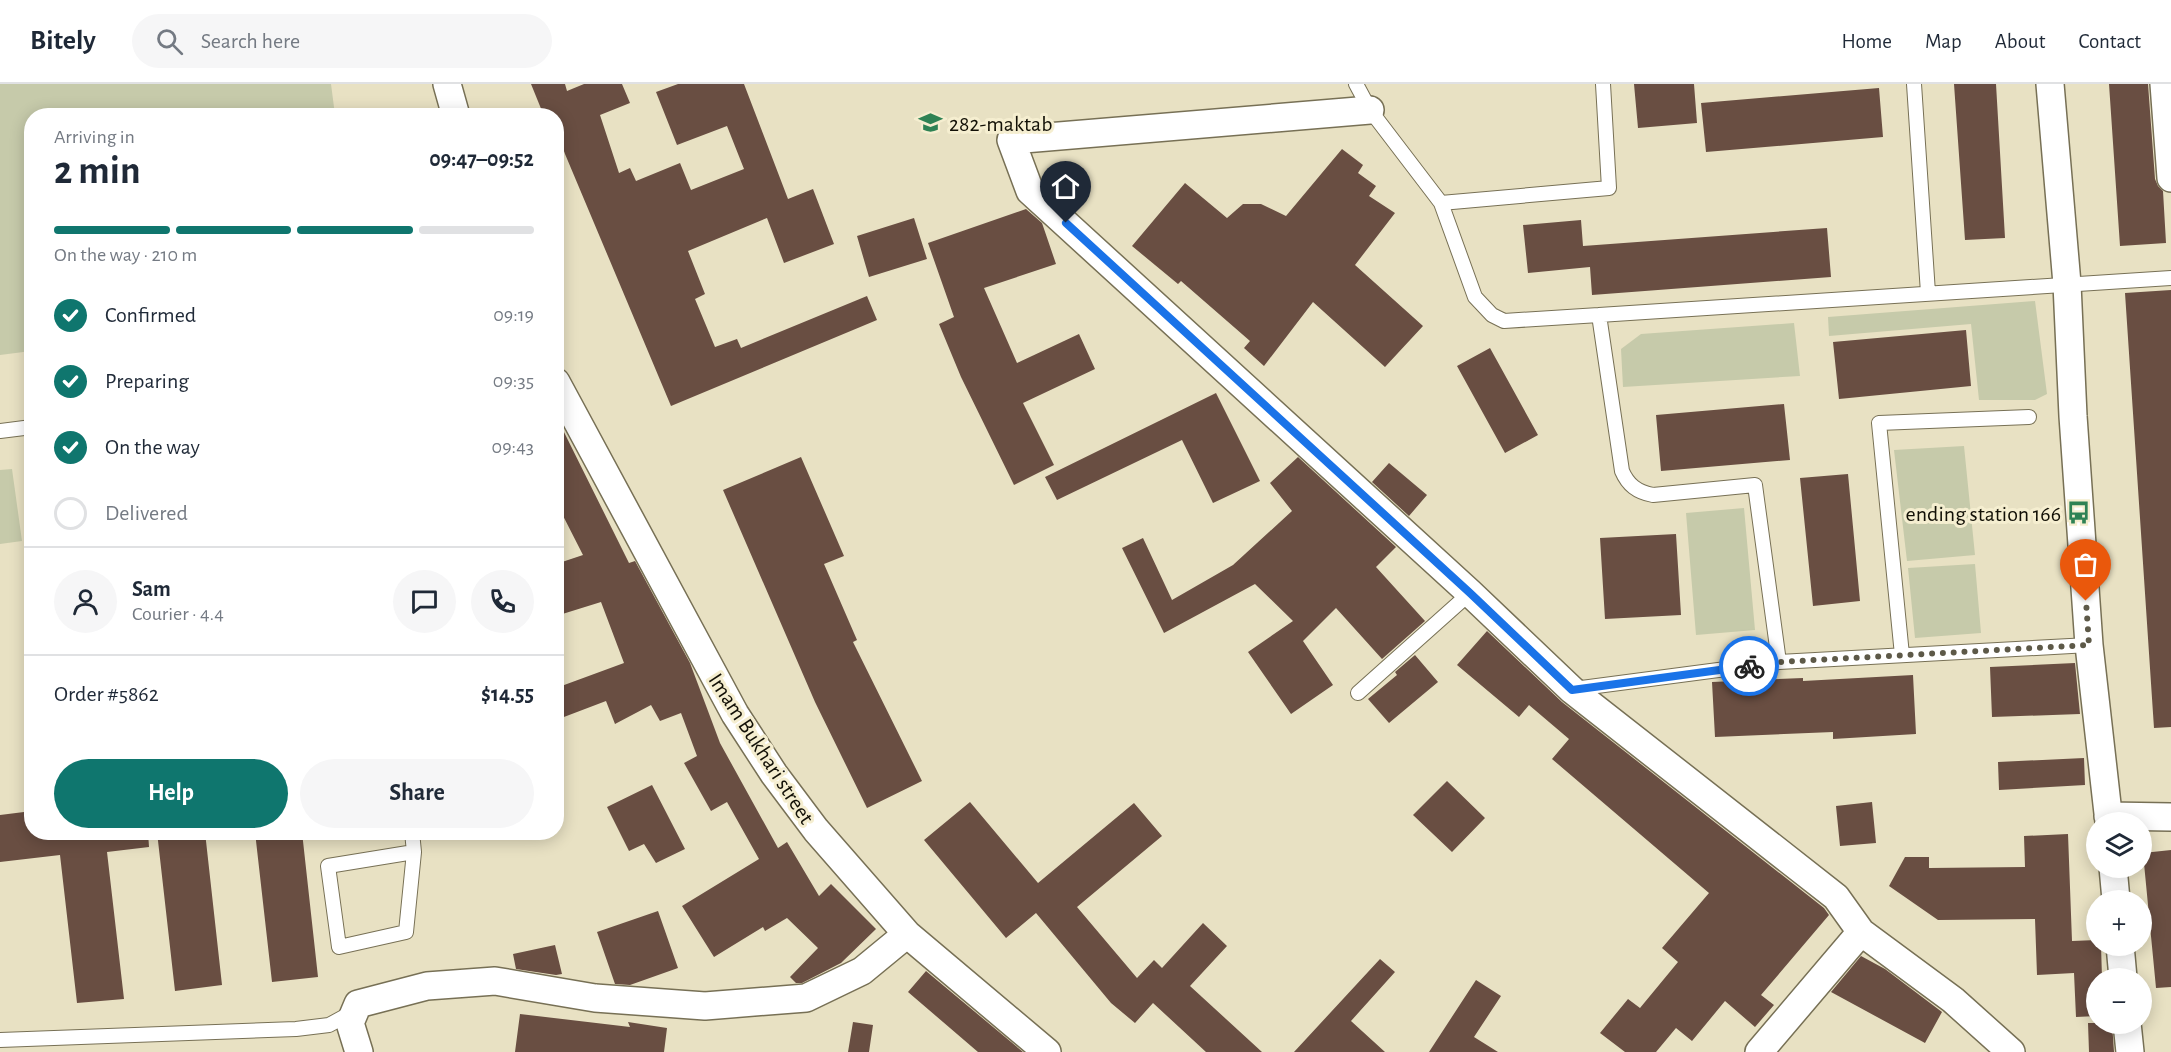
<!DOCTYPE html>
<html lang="en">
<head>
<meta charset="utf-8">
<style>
	:root { --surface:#fff; --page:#f6f6f7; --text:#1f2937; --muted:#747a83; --line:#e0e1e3; --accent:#0f766e }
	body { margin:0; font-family:"Alegreya Sans",sans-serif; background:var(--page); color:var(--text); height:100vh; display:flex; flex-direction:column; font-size:22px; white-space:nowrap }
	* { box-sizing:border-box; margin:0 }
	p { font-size:20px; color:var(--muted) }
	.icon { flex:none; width:33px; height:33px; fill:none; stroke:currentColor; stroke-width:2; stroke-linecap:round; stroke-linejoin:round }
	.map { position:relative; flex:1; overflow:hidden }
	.sheet { position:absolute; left:24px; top:24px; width:540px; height:732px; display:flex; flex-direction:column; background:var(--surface); border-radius:24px; box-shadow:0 3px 15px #0003 }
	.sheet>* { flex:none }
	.fabs { position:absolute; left:2086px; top:728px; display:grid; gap:12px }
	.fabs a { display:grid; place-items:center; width:66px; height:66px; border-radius:50%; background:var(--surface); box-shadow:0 3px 15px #0003; font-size:30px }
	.pin { position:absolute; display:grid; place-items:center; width:51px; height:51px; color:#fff; margin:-62px -26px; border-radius:50% 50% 50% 0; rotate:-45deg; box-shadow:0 0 6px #0007 }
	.pin .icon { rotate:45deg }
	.courier { position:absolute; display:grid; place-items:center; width:60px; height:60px; margin:-30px; border:4px solid #1a73e8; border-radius:50%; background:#fff; color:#222; box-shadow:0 2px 8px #0007 }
	.headline em { font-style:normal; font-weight:600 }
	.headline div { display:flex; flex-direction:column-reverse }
	.headline { display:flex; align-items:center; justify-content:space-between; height:102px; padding:0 30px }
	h1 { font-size:39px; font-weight:600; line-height:45px }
	.bar { display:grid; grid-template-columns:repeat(4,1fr); gap:9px 6px; align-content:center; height:72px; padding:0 30px }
	.bar i { height:8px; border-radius:4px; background:var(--line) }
	.bar .selected { background:var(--accent) }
	.bar p { grid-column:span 4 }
	.line { display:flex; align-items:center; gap:15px; padding:0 30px; border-top:2px solid var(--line) }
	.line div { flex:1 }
	.round { display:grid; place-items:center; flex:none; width:63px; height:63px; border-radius:32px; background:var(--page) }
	ol { padding:0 30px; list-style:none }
	li { display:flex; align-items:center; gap:18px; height:66px }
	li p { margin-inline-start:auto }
	li .icon { padding:6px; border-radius:50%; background:var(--accent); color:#fff; stroke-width:4 }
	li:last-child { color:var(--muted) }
	li i { width:33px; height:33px; border:3px solid var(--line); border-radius:50% }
	.primary-button { display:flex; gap:12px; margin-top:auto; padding:12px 30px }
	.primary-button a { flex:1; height:69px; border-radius:36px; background:var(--accent); color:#fff; font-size:24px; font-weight:600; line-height:69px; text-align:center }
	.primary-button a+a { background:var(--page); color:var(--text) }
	header { display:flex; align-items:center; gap:36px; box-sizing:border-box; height:84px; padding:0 30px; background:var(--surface); border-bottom:2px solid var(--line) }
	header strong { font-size:28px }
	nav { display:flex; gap:33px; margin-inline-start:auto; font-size:21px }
	.search { width:420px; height:54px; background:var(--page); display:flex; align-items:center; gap:15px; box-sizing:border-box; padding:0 21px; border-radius:33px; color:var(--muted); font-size:22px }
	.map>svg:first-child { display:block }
</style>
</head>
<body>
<header>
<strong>Bitely</strong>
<div class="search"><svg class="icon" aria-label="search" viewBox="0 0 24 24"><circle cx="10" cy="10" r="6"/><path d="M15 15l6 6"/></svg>Search here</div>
<nav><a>Home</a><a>Map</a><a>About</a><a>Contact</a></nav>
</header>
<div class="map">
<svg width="2171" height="968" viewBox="0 0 2171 968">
	<rect width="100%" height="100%" fill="#e8e1c3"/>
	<!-- green -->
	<path fill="#c6caaa" d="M0,0H331L335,31L32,32L31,267L0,271Z
		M2035,217L2047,310L2035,316H1979L1971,240L1829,252L1828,233Z
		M1794,239L1800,292L1623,303L1621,265L1641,250Z
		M1964,362L1975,471L1907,477L1894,366Z
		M12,385L22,457L0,460V386Z
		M1744,424L1755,546L1696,551L1686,429Z
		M1975,480L1981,549L1915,554L1908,484Z"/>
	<!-- building -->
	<path fill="#694e42" d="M531,0H565L567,7L584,0H622L630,19L600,31L619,89L630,84L636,97L680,79L691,106L744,85L727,42L677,61L656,8L678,0H744L788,115L813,105L834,160L784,179L767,134L688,167L705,210L695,215L715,263L737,255L741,264L867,212L877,236L671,322L565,70L556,44V32H544Z
		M1634,0H1694L1697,39L1638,44Z
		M1954,0H1996L2005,154L1965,156Z
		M2109,0H2148L2155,95L2158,102L2163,107L2166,159L2120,162Z
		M1879,4L1883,53L1706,68L1701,19Z
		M1342,65L1363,81L1358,89L1376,102L1369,112L1395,129L1355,181L1423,242L1385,283L1313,218L1264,282L1244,264L1250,257L1181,197L1178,200L1132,162L1185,99L1227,134L1243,120H1261L1286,132Z
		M1026,125L1042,139L1056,180L984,204L1017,279L1079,250L1095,285L1023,319L1054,381L1014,401L961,293L939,240L954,233L928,159Z
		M914,134L927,175L869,193L857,152Z
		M1581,136L1583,162L1827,144L1831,193L1592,211L1590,183L1528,189L1523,141Z
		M2171,206V643L2154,644L2125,209Z
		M1966,246L1971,302L1839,315L1833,258Z
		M1490,264L1538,351L1505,369L1457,282Z
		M1216,309L1260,397L1213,419L1182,356L1057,416L1045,393Z
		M1784,320L1790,376L1661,387L1656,331Z
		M556,332L629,479L635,477L690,579L720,659L778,764L787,758L819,812L831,800L876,845L841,879L802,899H796L790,893L818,864L787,834L765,847L763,843L714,873L682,822L759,775L727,718L711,727L684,679L697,672L681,629L660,637L651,621L615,640L606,617L556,636V604L624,579L601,518L556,532V480L583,471L556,418Z
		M801,373L844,472L824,480L857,556L853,558L922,697L867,724L815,618L723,406Z
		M1298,373L1396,463L1376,483L1425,537L1382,575L1336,524L1303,557L1333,601L1291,630L1248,568L1293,537L1255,500L1164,549L1122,464L1143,454L1172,516L1233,481L1292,427L1270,399Z
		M1389,379L1427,411L1409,432L1372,398Z
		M1848,390L1860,517L1813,522L1800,394Z
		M1676,450L1681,531L1605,535L1600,454Z
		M1487,547L1562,618L1824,824L1829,831L1761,911L1774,921L1755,943L1725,917L1692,957L1676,944L1656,968H1625L1600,949L1628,915L1640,924L1678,878L1662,864L1709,809L1552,675L1569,655L1529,621L1519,633L1457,581Z
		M1415,571L1438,598L1389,639L1368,615L1397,591L1395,588Z
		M2075,579L2080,630L1992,633L1990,583Z
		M1913,591L1916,650L1833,655V648L1715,653L1712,598L1803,594V597Z
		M2084,674L2085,701L1999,706L1998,678Z
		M1447,697L1485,734L1452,768L1413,731Z
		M652,701L685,765L656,779L644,760L629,767L607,723Z
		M970,718L1038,799L1134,719L1162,752L1077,823L1137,894L1154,876L1162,884L1203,839L1227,862L1190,902L1262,968H1206L1153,919L1135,939L1111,919L1036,829L1006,854L924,756Z
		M1872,718L1876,759L1840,762L1836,722Z
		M32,727V748H148L149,763L107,768L124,915L77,919L60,771L0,778V731Z
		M157,748H205L222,901L175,907Z
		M255,748H302L318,893L272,898Z
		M2068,750L2072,857L2097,856V861H2101L2102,894H2097V932L2076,933L2074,889L2037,891L2035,835L1938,836L1889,802L1905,773H1929V784L2025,783L2024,752Z
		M2171,766V903L2156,904L2143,769Z
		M658,827L678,884L630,901L615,900L597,848Z
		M555,861L562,890L556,891L516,885L513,870Z
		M1861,872L1885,885L1942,928L1925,959L1831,908Z
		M1380,875L1395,888L1351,937L1385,968H1294Z
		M926,887L1023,968H978L908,908Z
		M1476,896L1501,912L1474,953L1498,968H1429Z
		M520,930L630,943L628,938L667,944L664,968H515Z
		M853,938L873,941L869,968H848Z
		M2088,939H2112L2114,968H2089Z"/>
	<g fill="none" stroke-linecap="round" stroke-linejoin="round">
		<defs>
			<path id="lane" d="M1356,0L1370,26L1441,119L1475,213L1492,231L1504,237L1599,231L1622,387C1628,401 1637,408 1653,411L1755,401L1779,578
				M1914,0L1928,209
				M1441,119L1609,104L1603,0
				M1599,231L2171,194
				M0,347L32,343
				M1902,571L1879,339L2029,333
				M1574,605L1779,578L2089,561
				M1358,609L1470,509
				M412,748L414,768L406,848L339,863L328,782L414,768
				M0,956L296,945L329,941L351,929"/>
			<path id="street" d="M447,0L456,32
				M2050,0L2067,200L2073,332L2089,561L2109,738
				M2164,0L2171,94
				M1370,26L1011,56L1030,107L1470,509L1572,606L1836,813L1861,848L1953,916L2011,968
				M556,298L735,630L774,690L816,746L907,850L1047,968
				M2108,732L2171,733
				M2113,783L2116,816
				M2120,861L2123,894
				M2127,939L2130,968
				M359,968L350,939L358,920L427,902L495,897L595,914L705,922L806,914L862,887L907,850
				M1759,968L1861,848"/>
		</defs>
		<!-- lane casing -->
		<use href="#lane" stroke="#777055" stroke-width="16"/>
		<!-- street casing -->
		<use href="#street" stroke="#777055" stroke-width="30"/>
		<!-- lane -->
		<use href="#lane" stroke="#fff" stroke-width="14"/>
		<!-- street -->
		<use href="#street" stroke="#fff" stroke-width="27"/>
	</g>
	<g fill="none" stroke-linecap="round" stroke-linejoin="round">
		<!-- done -->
		<path stroke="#5d5948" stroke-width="6" stroke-dasharray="0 10.8" d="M1749,582L1779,578L2089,561L2086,517"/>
		<!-- route -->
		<path stroke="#1a73e8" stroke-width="8" d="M1066,139L1470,509L1572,606L1749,582"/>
	</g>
	<!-- icons -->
	<defs>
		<symbol id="school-bare" viewBox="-9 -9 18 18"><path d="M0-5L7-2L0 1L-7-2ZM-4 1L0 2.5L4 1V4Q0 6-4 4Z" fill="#2e8254" stroke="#f5eed0" stroke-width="2.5" paint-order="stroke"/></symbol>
		<symbol id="bus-bare" viewBox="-9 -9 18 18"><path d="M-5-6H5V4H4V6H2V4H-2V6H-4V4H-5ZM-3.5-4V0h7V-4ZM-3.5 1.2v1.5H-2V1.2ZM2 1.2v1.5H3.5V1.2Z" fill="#2e8254" stroke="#f5eed0" stroke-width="2.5" paint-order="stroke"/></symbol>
	</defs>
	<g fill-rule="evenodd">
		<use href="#school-bare" x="914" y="22" width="33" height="33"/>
		<use href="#bus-bare" x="2062" y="412" width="33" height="33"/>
	</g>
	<g text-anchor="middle" stroke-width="6" stroke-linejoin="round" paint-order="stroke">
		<!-- poi labels -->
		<g font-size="22" fill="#121006" stroke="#f5eed0" text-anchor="start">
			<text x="949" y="47">282-maktab</text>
			<text x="2061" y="437" text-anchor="end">ending station 166</text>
		</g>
		<!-- street labels -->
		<g font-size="22" fill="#121006" stroke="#f5eed0">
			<text transform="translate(762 664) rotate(57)" y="8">Imam Bukhari street</text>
		</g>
	</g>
</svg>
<div class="fabs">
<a><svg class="icon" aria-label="layers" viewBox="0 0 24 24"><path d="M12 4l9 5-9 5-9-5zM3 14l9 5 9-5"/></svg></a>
<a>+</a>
<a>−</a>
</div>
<div class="pin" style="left:2086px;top:517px;background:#ea580c"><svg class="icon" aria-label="bag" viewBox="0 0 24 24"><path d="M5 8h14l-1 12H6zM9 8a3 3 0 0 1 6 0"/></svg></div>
<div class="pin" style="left:1066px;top:139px;background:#1f2937"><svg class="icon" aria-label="home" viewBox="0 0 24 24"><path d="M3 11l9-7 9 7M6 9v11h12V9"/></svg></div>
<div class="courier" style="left:1749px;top:582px"><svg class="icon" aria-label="bike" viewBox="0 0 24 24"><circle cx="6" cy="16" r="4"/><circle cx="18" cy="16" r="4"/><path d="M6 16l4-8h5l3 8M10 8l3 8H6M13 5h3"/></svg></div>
<section class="sheet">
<div class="headline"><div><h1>2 min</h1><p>Arriving in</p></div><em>09:47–09:52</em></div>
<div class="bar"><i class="selected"></i><i class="selected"></i><i class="selected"></i><i></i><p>On the way · 210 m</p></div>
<ol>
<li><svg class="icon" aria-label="check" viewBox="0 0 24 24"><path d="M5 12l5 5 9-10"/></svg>Confirmed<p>09:19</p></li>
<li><svg class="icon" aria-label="check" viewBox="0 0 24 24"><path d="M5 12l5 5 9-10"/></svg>Preparing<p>09:35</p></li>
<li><svg class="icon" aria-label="check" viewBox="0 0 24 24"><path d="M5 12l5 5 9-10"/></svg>On the way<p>09:43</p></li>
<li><i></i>Delivered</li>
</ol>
<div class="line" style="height:108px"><a class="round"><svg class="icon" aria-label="person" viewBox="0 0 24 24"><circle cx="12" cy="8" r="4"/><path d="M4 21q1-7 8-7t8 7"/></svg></a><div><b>Sam</b><p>Courier · 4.4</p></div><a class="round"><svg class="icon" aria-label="chat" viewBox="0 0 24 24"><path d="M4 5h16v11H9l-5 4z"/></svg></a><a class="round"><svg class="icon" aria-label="phone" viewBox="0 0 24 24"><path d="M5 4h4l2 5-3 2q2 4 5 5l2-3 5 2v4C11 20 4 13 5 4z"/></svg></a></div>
<div class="line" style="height:78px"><div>Order #5862</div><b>$14.55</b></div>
<div class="primary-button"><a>Help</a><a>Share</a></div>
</section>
</div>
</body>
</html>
